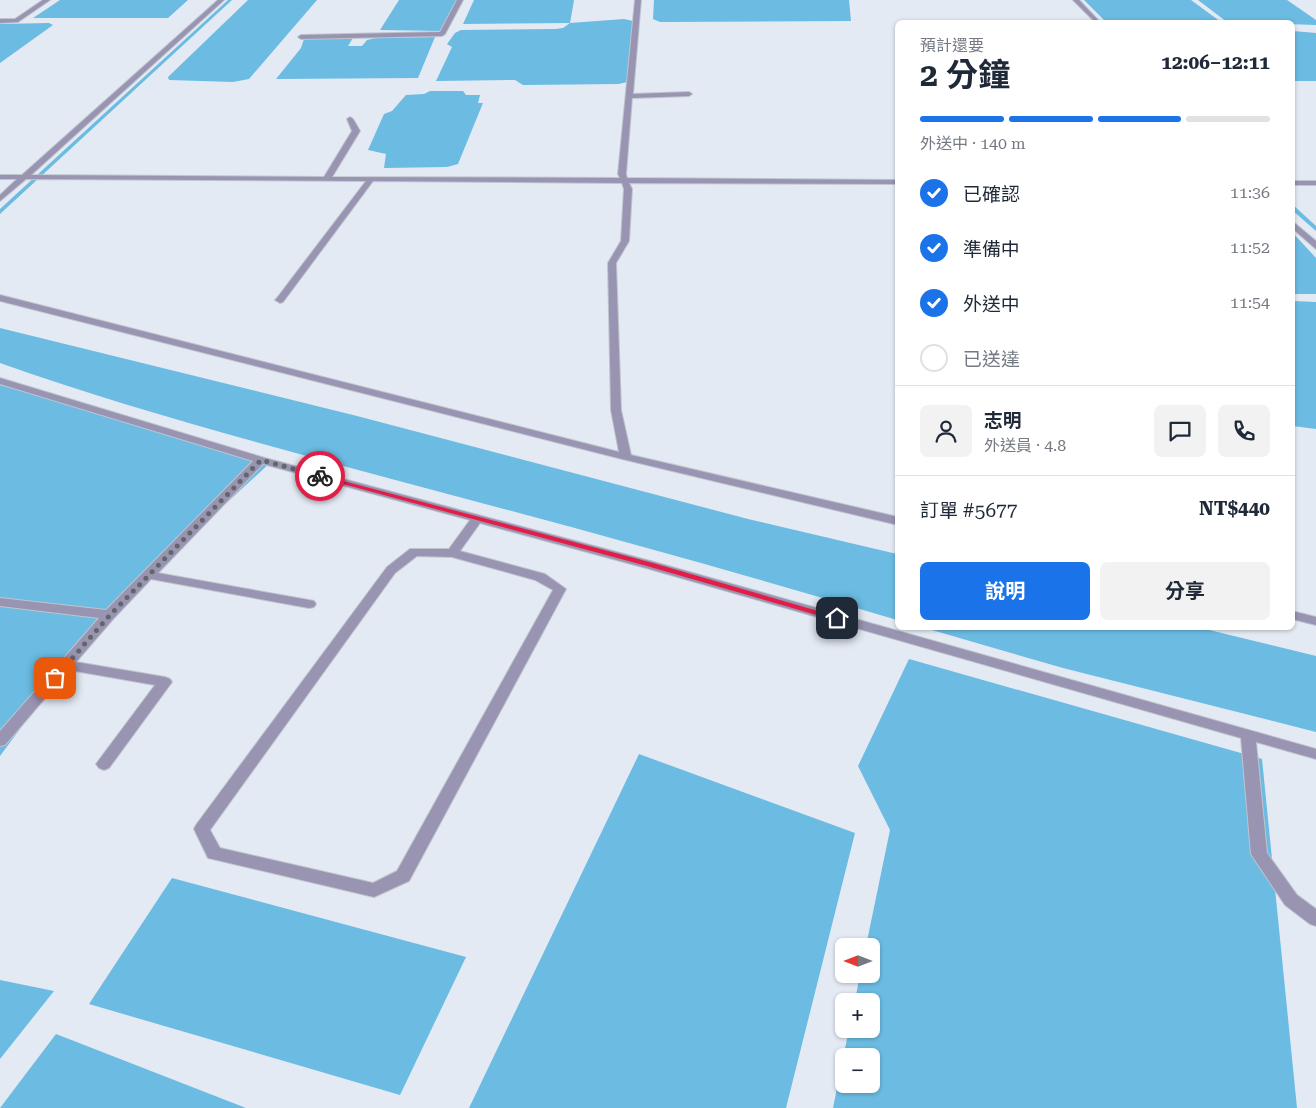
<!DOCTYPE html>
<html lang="zh-TW">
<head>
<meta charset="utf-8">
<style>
	:root { --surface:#fff; --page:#f2f2f3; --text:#1f2937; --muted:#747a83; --line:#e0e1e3; --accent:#1a73e8 }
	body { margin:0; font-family:"Roboto Serif","Noto Sans TC",serif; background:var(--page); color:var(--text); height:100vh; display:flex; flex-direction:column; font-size:19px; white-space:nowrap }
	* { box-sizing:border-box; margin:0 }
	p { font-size:16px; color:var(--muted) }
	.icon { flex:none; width:28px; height:28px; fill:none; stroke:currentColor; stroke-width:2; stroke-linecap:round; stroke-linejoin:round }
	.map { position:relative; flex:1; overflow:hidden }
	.drawer { position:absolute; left:895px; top:20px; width:400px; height:610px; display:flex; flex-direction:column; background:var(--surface); border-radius:8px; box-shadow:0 1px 4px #0004 }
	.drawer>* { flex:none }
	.needle { width:32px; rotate:270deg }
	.buttons { position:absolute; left:835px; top:938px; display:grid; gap:10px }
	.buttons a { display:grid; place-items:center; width:45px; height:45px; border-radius:8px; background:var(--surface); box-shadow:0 1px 4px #0004; font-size:25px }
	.pin { position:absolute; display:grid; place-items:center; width:42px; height:42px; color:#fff; margin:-21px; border-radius:10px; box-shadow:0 2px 8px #0006 }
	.courier { position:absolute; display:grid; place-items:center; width:50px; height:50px; margin:-25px; border:4px solid #e11d48; border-radius:50%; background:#fff; color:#222; box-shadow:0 1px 6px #0007 }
	.summary em { font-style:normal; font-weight:700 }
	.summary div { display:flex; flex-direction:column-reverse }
	.summary { display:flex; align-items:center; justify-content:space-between; height:85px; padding:0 25px }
	h1 { font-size:32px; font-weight:700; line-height:38px }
	.bar { display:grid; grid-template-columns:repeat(4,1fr); gap:8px 5px; align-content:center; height:60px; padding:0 25px }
	.bar i { height:6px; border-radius:4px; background:var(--line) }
	.bar .on { background:var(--accent) }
	.bar p { grid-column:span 4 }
	.line { display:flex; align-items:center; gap:12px; padding:0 25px; border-top:1px solid var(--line) }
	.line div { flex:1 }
	.round { display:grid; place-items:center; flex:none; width:52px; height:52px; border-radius:8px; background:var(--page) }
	ol { padding:0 25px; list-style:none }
	li { display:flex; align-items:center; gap:15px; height:55px }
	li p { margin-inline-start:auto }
	li .icon { padding:5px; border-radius:50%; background:var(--accent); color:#fff; stroke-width:4 }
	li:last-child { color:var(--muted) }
	li i { width:28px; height:28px; border:2px solid var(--line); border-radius:50% }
	.cta { display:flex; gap:10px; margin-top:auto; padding:10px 25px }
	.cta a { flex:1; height:58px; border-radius:8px; background:var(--accent); color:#fff; font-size:20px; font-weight:700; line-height:58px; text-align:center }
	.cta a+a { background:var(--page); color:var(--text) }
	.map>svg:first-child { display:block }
</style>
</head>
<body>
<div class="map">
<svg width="1316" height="1108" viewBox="0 0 1316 1108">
	<rect width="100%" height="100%" fill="#e3eaf3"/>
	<!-- water -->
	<path fill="#6bbbe2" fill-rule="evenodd" d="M60,0H188L168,18H33Z
		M248,0H317L249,79L233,82L169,80L168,77Z
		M399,0H457L442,31L380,30Z
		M474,0H574L570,23L624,19L633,21L627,82L619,84L523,85L515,80L436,81L452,47L447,44L455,33L461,30L555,29L563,28L570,23L463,24Z
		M654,0H849L851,21L660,22L653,19Z
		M1084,0H1191L1221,22H1106Z
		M1198,0H1287L1316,20V25L1227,22Z
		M49,23L53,25L0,63V24Z
		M1293,31L1316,33V81H1293Z
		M435,37L418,78L276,79L301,48L304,39L309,38H353L348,46H362L367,40L376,38Z
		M430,91H463L466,95H480L478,103H483L458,164L447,167L384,168L386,154L368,150L384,114L392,111L406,95L424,94Z
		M1293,233L1316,258V294H1293Z
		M1293,301L1316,302V429L1293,426Z
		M0,328L357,416L748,519L897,554V620C737,572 576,528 414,485C275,447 135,411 0,363Z
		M0,385L272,461L101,619L0,756Z
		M925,628H1201L1316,656V732L1063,668Z
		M909,659L1262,759L1297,1108H833L849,1029H871V1001H855L860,974H871V946H866L890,830L858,766ZM844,1056H871V1084H844Z
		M639,754L855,833L786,1108H469Z
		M172,878L466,957L400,1095L89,1004Z
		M0,980L54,991L0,1059Z
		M56,1034L246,1108H0Z"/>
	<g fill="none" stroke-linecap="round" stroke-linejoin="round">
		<!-- stream -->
		<path fill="#6bbbe2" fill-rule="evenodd" d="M228,0H232L0,214V209Z
			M1292,204L1316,226V231L1292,210Z"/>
		<defs>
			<path id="lane" d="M43,0H50L18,22L0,23V19H15Z
				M218,0H224L31,175L324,177L352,131L347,119L350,117L353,119L360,131L332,177L620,178L618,174L635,0H641L633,94L689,92L692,94L689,96L632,98L626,174L627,178L898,180V184L629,183L632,189L629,241L616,263L621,410L631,455L898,517V525L622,459L0,301V295L619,452L611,410L608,263L621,241L624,189L622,183L373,181L283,302L280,303L275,300L277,298L366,181L26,179L0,201V195L17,179H0V175H22Z
				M457,0H463L445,34L442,36L301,39L298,37L301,35L440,32Z
				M1073,0H1079L1100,22H1095Z
				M1292,181H1316V185H1292Z
				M1292,221L1316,241V249L1292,228Z
				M0,378L265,458L654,562L1316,749V759L1256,742L1267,853L1297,895L1316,909V926L1310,924L1285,905L1251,854L1241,738L646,568L480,523L460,551L545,574L566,589L409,881L374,897L208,858L194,829L196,825L387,567L410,549H449L470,520L263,464L158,573L309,600L314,601L316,604L314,607L309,608L151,579L114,618L76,662L165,677L170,679L172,682L109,768L104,770L99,768L96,764L155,685L69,670L5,745L0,746V731L99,618L0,606V598L106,610L253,461L0,384ZM417,556L452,557L535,580L553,590L397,871L373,883L220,848L210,830L395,573Z
				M1292,611L1316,617V625L1292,619Z"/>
		</defs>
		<!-- lane casing -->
		<use href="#lane" stroke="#bfc5cd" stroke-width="2"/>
		<!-- lane -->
		<use href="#lane" fill="#9994b2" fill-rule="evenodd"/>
	</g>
	<!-- route -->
	<path fill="#e11d48" d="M317,474L653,563L842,618L834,620L647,566L317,477Z"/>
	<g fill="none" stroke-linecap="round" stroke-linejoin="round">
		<!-- done -->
		<path stroke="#62666b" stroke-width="5" stroke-dasharray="0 9" d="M55,678L110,615L261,460L320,476"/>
	</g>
</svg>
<div class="buttons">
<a><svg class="needle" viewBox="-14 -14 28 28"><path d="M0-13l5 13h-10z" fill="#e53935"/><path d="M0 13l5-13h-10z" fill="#747a83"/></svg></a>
<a>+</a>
<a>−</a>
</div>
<div class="pin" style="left:55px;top:678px;background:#ea580c"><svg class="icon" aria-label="bag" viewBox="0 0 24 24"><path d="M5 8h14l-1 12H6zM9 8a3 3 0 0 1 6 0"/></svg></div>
<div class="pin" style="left:837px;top:618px;background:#1f2937"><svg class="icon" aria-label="home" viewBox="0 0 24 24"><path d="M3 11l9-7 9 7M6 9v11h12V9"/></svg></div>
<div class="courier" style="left:320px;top:476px"><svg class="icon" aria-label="bike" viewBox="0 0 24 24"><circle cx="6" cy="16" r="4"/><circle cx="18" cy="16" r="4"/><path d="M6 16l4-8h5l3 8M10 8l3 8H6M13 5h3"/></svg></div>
<section class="drawer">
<div class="summary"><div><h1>2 分鐘</h1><p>預計還要</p></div><em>12:06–12:11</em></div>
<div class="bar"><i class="on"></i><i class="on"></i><i class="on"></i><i></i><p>外送中 · 140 m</p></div>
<ol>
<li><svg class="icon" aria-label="check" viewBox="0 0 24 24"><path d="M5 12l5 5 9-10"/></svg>已確認<p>11:36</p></li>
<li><svg class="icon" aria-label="check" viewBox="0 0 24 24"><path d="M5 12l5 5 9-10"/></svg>準備中<p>11:52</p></li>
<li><svg class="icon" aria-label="check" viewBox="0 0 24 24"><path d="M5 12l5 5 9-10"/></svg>外送中<p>11:54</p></li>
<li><i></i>已送達</li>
</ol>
<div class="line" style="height:90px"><a class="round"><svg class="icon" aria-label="person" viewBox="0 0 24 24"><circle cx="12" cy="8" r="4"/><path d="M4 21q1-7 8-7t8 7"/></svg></a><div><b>志明</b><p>外送員 · 4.8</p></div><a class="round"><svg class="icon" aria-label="chat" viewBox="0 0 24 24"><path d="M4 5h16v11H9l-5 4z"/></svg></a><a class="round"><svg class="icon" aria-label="phone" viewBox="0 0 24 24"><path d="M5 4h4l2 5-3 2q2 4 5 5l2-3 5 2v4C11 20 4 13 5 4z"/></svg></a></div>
<div class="line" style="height:65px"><div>訂單 #5677</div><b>NT$440</b></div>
<div class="cta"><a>說明</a><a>分享</a></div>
</section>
</div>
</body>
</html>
